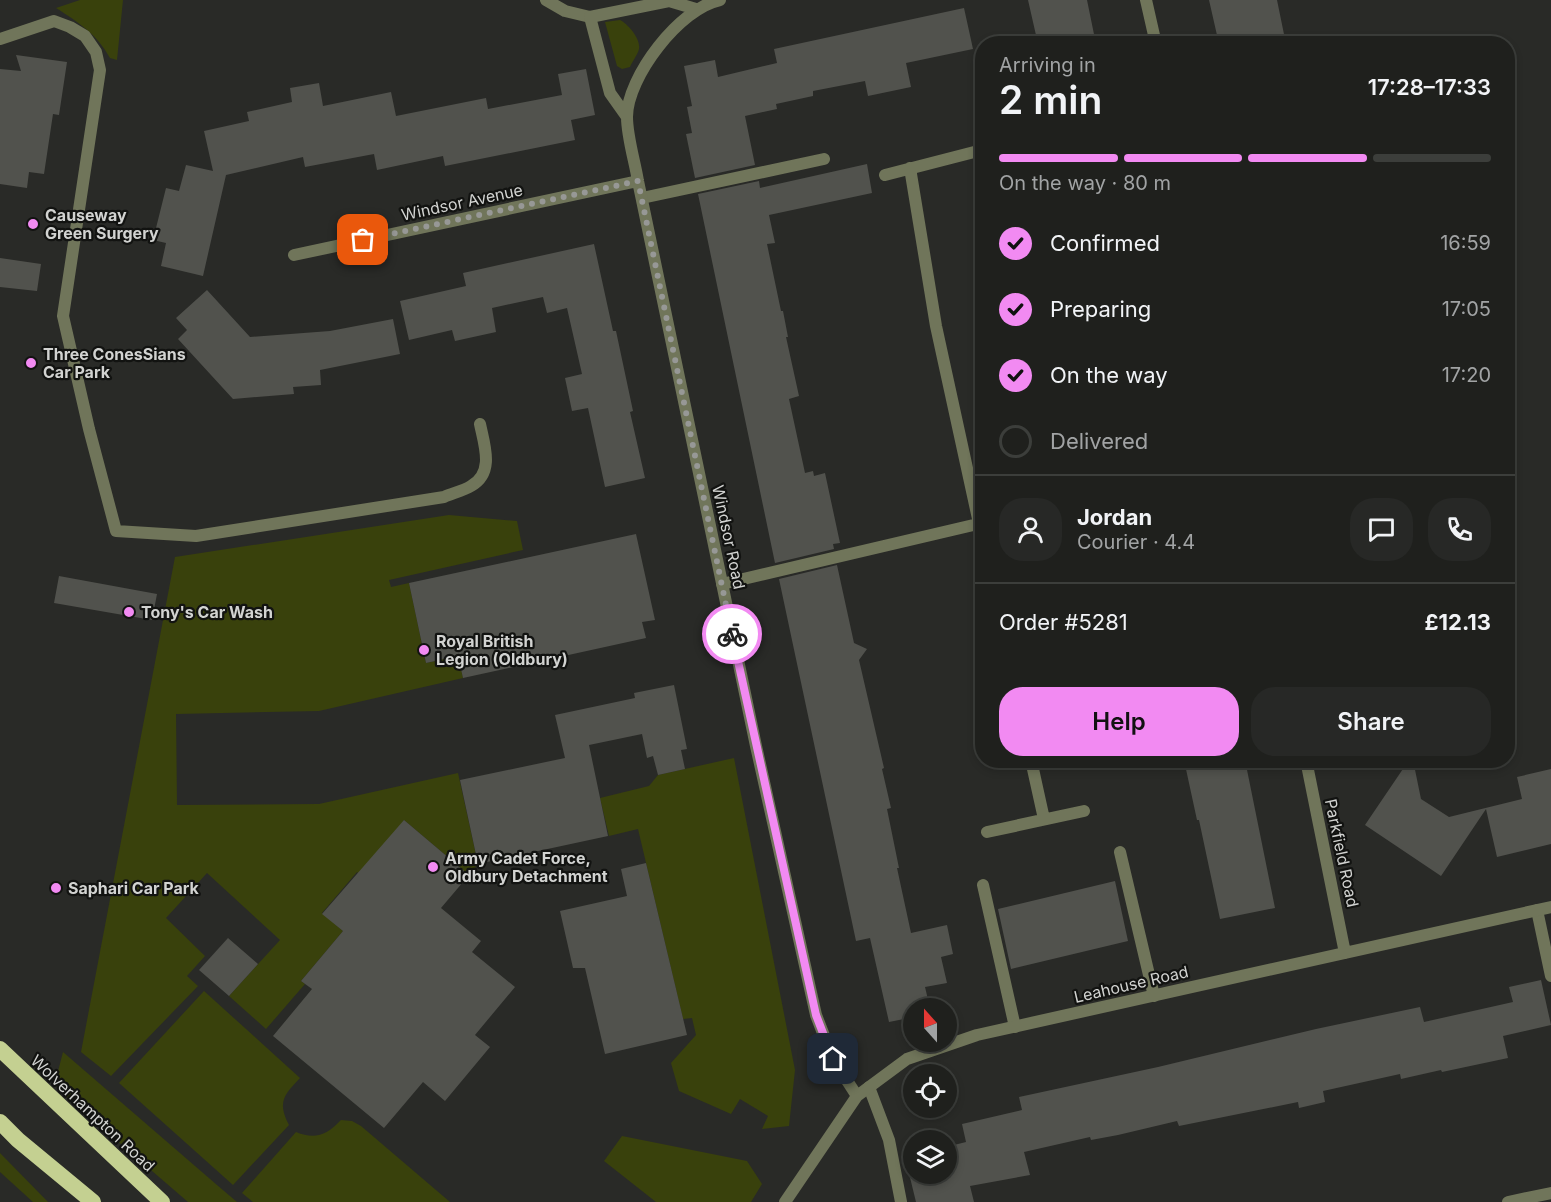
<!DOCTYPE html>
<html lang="en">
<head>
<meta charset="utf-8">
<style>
	:root { --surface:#1f201d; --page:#272826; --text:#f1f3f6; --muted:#a1a3a4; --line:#3c3e3b; --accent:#f28af2 }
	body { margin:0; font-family:Inter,sans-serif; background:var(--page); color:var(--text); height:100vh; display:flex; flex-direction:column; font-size:22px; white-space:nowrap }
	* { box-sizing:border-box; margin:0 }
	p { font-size:20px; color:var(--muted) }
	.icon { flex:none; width:33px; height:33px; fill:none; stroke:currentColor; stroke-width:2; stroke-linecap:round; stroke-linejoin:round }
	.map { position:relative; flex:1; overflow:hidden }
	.side { position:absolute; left:975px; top:36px; width:540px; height:732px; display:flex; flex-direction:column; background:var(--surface); border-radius:24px; box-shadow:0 3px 9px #0003,0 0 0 2px var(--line) }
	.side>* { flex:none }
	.needle { width:39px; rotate:339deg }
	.buttons { position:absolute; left:903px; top:998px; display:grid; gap:12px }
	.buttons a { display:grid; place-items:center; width:54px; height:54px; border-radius:50%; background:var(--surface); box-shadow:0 3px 9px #0003,0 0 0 2px var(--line); font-size:30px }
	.pin { position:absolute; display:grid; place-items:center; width:51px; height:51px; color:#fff; margin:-26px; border-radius:12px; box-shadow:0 3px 9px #0006 }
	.courier { position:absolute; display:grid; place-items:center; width:60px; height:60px; margin:-30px; border:4px solid #f28af2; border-radius:50%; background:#fff; color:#222; box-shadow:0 2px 8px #0007 }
	.head em { font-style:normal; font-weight:600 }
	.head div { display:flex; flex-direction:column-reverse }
	.head { display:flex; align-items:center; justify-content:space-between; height:102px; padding:0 24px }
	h1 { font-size:39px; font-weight:600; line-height:45px }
	.bar { display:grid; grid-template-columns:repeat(4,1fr); gap:9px 6px; align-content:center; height:72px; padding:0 24px }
	.bar i { height:8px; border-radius:4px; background:var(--line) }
	.bar .selected { background:var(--accent) }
	.bar p { grid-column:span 4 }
	.line { display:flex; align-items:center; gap:15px; padding:0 24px; border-top:2px solid var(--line) }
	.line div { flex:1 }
	.round { display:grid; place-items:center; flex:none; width:63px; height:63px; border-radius:24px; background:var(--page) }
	ol { padding:0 24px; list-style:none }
	li { display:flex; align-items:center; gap:18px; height:66px }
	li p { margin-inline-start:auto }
	li .icon { padding:6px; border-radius:50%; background:var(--accent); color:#111; stroke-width:4 }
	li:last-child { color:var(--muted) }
	li i { width:33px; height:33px; border:3px solid var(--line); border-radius:50% }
	.action { display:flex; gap:12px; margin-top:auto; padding:12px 24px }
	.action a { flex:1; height:69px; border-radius:24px; background:var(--accent); color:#111; font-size:24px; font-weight:600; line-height:69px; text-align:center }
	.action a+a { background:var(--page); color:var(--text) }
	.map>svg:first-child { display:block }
</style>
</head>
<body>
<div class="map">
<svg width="1551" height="1202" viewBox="0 0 1551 1202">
	<rect width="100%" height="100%" fill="#292a27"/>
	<!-- green -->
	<path fill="#39410c" d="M80,0H123L117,60L110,58C97,34 78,22 56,8Z
		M620,20C628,24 641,39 639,49C638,54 632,62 630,67L622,69L617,66L605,22Z
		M449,515L517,521L523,550L389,580L391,587L409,583L426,663L458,656L463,678L319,711L176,714L177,805L319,804L458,773L478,864L469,875L404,820L374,886L357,872L322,913L343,931L301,981L305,984L266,1029L229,996L280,940L207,873L166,918L205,956L187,976L198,986L111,1076L81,1052L175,557Z
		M734,758L795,1070L789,1126L762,1129L768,1116L740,1099L731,1114L679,1091L671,1063L696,1035L692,1018L683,1019L638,829L609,836L600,798L649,786L658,775Z
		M204,991L300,1078C284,1095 277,1102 289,1125L233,1185L119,1083Z
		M63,1052L217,1185L237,1202H188L57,1089L56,1079Z
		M341,1120L352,1121L361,1126L450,1202H253L242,1193L296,1132C315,1140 327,1135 341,1120Z
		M622,1136L747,1161L762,1184L751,1202H656L604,1161Z
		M0,1153L48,1202H33L0,1172Z"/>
	<!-- building -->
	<path fill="#51524d" d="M1028,0H1087L1096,44H1038Z
		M1209,0H1277L1286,44H1219Z
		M964,8L973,49L906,63L911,87L868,96L865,81L813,91V96L776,104L777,109L745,116L755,165L695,178L686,134L692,133L687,107L692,106L684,66L715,60L718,77L777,63L774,49Z
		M16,55L67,62L59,115L53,114L44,174L29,172L27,188L0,184V69L21,71Z
		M586,69L595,115L571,120L575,140L445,166L443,156L377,170L374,154L305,167L303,157L226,175L203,276L161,266L166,243L153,240L166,188L179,191L186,165L213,171L204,131L249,121L247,112L292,102L290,88L319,83L323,106L391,92L396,116L486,98L488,109L562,95L558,74Z
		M867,164L872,193L769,215L775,243L767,244L781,311H783L788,337H786L799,396L789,399L805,473L813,471L814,476L825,473L840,543L833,544L834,549L775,563L698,194L759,181L760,188Z
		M594,244L613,331H616L633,411L630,412L645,478L605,487L588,408L572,411L565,378L582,374L567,308L547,313L543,297L492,308L496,332L455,341L452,330L409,340L400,301L466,286L463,273Z
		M0,258L41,264L37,291L0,287Z
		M207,290L250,337L330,331L393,319L400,354L320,370L321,385L293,387L294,394L233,399L178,339L187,330L176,318Z
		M636,534L655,620L642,622L646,638L463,678L458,656L426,663L409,583Z
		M837,565L854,643L867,649L859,660L884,768L882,769L891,808L887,809L899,868H897L911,933L947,925L953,954L941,957L947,983L925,987L930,1008H914V1017L889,1022L870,938L856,941L779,579Z
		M59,576L157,594L152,620L54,603Z
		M674,685L687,749L681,750L685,769L658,775L653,756L647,758L642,734L589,745L608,836L478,864L460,780L565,758L555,715L635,698L634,693Z
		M1184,760H1245L1275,908L1220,919L1199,820H1197Z
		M1409,760H1413L1421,799L1449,817L1522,799L1517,777L1551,769V844L1497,857L1486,809L1441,876L1365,825Z
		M404,820L469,875L441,908L481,941L472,952L515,987L475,1035L490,1047L445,1101L423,1082L384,1128L273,1036L312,989L301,981L343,931L322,914Z
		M646,863L687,1035L605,1054L585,968H573L560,911L627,896L621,869Z
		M1115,881L1128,941L1011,969L998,909Z
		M228,938L258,964L229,996L199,970Z
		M1541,980L1551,1025L1503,1036L1508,1058L1442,1072L1441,1070L1401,1079L1400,1074L1323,1091L1325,1102L1299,1108L1298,1102L1179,1126L1177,1121L1118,1135L1091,1140L1090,1137L1024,1152L1030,1175L970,1186L974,1202H916L905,1157L914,1155V1173H946V1147L966,1142L962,1124L1022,1110L1019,1097L1158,1067L1316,1029L1420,1007L1424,1022L1513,1002L1509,987Z"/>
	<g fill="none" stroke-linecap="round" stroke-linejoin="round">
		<!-- service -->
		<path stroke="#70755a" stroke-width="12" d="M546,0L565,11L590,17
			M0,39L54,21L70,27L85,36L96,52L100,70L63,316L89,429L116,531L196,536L444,497C453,493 463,491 471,486C495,473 484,444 480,424
			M910,168L936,326L982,537
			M885,175L982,150
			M642,198L824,159
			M722,584L982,523
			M1031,760L1044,819
			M987,832L1084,811
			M1120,852L1154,996
			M983,885L1015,1027
			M1537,910L1551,976
			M869,1087L889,1140L901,1202
			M1508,1202L1551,1193"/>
		<!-- minor -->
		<path stroke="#70755a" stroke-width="12" d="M720,0C680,8 627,77 627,117C627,137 635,162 638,181L756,746L816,1015L833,1059L857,1096
			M1146,0L1156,44
			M627,117L610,93L590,17L669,1L696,9
			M294,255L638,181
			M1306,760L1345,953
			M785,1202L857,1096L907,1059L977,1035L1551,907"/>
		<!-- trunk -->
		<path stroke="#c4d091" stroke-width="16" d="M0,1049L162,1202
			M0,1122L18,1140L93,1202"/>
	</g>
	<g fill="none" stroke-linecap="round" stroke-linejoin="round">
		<!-- done -->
		<path stroke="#979896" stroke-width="6" stroke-dasharray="0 10.8" d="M363,240L638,181L732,634"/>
		<!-- route -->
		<path stroke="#f28af2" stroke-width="8" d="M732,634L816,1015L833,1059"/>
	</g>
	<!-- markers -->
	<g fill="#f28af2" stroke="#121311" stroke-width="2">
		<circle cx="33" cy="224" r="6"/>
		<circle cx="31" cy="363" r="6"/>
		<circle cx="129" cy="612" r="6"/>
		<circle cx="424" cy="650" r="6"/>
		<circle cx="433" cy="867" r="6"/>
		<circle cx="56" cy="888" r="6"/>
	</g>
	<g text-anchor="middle" stroke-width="4.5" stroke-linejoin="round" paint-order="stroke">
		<!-- street labels -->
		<g font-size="16" fill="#d2d3d1" stroke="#121311">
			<text transform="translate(462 202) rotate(-12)" y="6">Windsor Avenue</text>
			<text transform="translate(729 537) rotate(78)" y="6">Windsor Road</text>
			<text transform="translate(1342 853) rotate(78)" y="6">Parkfield Road</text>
			<text transform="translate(1131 984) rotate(-13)" y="6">Leahouse Road</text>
			<text transform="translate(93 1113) rotate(43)" y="6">Wolverhampton Road</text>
		</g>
		<!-- poi labels -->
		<g font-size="16" font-weight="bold" fill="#d2d3d1" stroke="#121311" text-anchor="start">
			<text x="45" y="221">Causeway<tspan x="45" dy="18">Green Surgery</tspan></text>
			<text x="43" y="360">Three ConesSians<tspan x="43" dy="18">Car Park</tspan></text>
			<text x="141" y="618">Tony's Car Wash</text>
			<text x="436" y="647">Royal British<tspan x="436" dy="18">Legion (Oldbury)</tspan></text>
			<text x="445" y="864">Army Cadet Force,<tspan x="445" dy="18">Oldbury Detachment</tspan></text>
			<text x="68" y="894">Saphari Car Park</text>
		</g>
	</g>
</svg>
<div class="buttons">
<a><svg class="needle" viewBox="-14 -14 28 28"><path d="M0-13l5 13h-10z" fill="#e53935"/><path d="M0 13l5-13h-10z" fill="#a1a3a4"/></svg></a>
<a><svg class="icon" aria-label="locate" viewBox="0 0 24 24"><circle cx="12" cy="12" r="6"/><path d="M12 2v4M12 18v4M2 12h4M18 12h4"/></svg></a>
<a><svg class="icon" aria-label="layers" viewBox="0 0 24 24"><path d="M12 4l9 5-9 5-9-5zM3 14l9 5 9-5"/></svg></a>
</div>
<div class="pin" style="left:363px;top:240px;background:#ea580c"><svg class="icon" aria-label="bag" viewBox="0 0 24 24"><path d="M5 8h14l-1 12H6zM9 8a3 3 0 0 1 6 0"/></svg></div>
<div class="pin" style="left:833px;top:1059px;background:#1f2937"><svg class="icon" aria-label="home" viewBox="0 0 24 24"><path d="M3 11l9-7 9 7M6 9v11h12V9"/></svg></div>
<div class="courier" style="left:732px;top:634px"><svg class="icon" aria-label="bike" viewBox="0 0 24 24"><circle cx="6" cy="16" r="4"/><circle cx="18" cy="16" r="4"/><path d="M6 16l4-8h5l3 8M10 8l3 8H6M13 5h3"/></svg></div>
<section class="side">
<div class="head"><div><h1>2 min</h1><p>Arriving in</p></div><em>17:28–17:33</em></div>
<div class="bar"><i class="selected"></i><i class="selected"></i><i class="selected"></i><i></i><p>On the way · 80 m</p></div>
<ol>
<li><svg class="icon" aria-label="check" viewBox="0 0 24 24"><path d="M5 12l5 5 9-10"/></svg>Confirmed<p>16:59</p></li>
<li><svg class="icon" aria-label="check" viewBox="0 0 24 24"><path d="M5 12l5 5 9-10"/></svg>Preparing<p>17:05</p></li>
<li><svg class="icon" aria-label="check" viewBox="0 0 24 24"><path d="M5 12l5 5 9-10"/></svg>On the way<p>17:20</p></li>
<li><i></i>Delivered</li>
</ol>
<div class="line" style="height:108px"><a class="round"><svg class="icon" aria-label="person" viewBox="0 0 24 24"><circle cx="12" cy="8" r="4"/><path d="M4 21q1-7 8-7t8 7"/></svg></a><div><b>Jordan</b><p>Courier · 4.4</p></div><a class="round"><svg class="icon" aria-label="chat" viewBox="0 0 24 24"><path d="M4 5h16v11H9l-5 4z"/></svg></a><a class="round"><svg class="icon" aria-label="phone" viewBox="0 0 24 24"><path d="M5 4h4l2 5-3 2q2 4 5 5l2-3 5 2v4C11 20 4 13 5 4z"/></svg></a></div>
<div class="line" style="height:78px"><div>Order #5281</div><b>£12.13</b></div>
<div class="action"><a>Help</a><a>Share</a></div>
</section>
</div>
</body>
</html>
